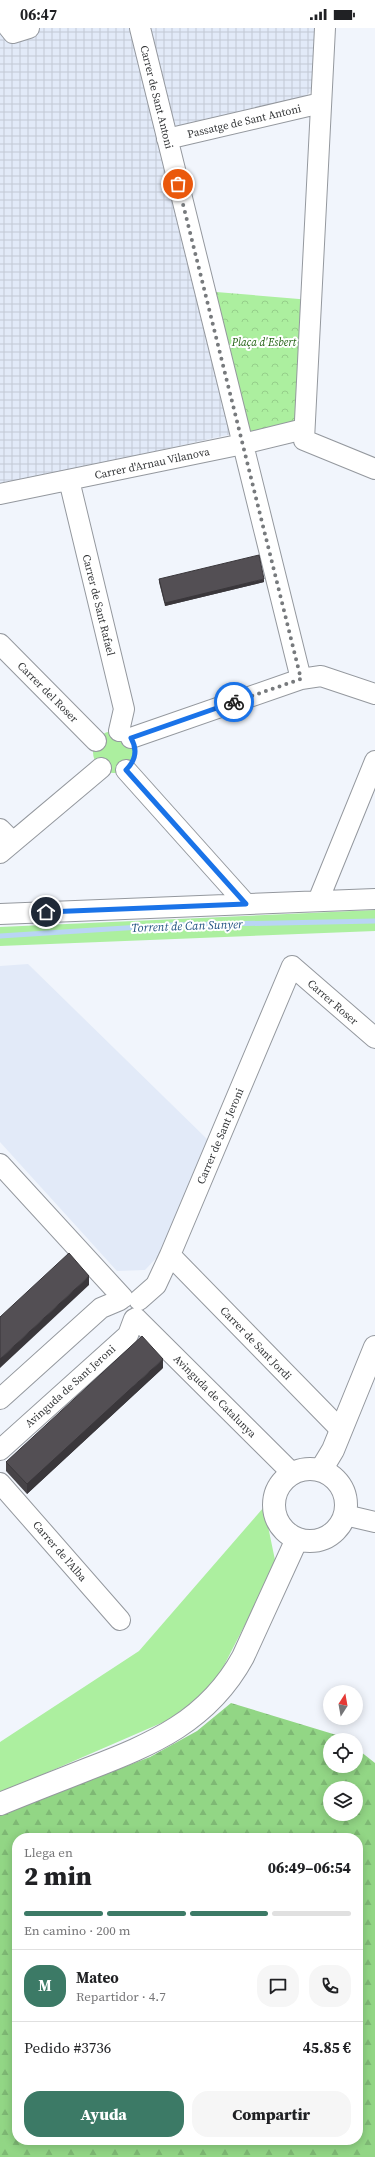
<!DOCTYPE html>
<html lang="es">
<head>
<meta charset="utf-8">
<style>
	:root { --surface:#fff; --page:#f6f6f6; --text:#202124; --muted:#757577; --line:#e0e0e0; --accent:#3c7a66 }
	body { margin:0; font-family:"Source Serif 4",serif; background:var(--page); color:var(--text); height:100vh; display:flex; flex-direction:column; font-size:15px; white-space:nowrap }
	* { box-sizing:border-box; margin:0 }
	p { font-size:13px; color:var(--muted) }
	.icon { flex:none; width:22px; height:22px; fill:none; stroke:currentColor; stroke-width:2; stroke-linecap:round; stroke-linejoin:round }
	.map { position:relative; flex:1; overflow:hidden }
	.panel { position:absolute; left:12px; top:1805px; width:351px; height:312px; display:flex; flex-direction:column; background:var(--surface); border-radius:16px; box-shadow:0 2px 10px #0003 }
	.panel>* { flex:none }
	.needle { width:26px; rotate:11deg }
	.fabs { position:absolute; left:323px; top:1657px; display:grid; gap:8px }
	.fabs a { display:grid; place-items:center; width:40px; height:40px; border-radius:50%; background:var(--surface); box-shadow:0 2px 10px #0003; font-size:20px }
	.pin { position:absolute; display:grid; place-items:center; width:34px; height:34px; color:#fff; margin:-17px; border:2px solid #fff; border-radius:50%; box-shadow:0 1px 4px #0007 }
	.courier { position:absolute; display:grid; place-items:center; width:40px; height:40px; margin:-20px; border:3px solid #1a73e8; border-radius:50%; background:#fff; color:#222; box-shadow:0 1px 5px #0007 }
	.head em { font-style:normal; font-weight:800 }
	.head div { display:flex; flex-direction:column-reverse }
	.head { display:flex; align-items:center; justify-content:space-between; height:68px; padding:0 12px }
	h1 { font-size:26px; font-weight:800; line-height:30px }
	.bar { display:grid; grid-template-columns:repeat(4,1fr); gap:6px 4px; align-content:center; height:48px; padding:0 12px }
	.bar i { height:5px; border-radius:3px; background:var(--line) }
	.bar .selected { background:var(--accent) }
	.bar p { grid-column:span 4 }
	.line { display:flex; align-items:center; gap:10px; padding:0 12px; border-top:1px solid var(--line) }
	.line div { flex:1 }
	.round { display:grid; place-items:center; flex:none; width:42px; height:42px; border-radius:16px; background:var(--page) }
	.button { display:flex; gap:8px; margin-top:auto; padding:8px 12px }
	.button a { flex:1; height:46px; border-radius:16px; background:var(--accent); color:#fff; font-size:16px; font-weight:800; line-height:46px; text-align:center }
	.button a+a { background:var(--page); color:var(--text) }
	.status { display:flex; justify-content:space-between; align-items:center; height:28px; padding:0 20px; background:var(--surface); direction:ltr }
	.status svg { height:11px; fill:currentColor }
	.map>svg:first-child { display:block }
</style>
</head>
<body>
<div class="status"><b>06:47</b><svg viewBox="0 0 49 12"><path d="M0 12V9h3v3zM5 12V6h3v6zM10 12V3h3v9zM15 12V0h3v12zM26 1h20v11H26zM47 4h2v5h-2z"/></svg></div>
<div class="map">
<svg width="375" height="2129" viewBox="0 0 375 2129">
	<defs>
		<pattern id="industrial-grid" width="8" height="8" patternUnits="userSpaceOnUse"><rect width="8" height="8" fill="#e2eaf8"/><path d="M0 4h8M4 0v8" fill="none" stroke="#c2c9d5"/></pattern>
		<pattern id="forest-firs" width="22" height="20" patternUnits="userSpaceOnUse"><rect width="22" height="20" fill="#92d685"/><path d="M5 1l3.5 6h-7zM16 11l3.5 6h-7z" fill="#7eb874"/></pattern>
		<pattern id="park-crowns" width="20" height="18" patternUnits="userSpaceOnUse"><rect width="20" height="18" fill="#acef9f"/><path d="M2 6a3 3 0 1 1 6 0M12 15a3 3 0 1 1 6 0" fill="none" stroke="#95ce8a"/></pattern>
	</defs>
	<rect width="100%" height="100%" fill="#f1f5fc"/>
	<!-- built -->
	<path fill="#e2eaf8" d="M28,936L210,1114L161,1225L145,1242L117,1243L0,1114V938Z"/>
	<!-- industrial -->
	<path fill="url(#industrial-grid)" d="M0,0H316L312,62L304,70L156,108L232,406L0,458Z"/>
	<!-- grass -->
	<path fill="#acef9f" d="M93 724a21 21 0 1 1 42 0a21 21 0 1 1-42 0Z
		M375,882V903L0,918V899Z
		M264,1479L275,1532L258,1571L212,1661L166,1693L0,1765V1714L139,1623Z"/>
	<!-- forest -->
	<path fill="url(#forest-firs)" fill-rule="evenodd" d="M231,1675L343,1709L347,1712H330V1738H356V1720L375,1735V2129H0V1787L150,1729L197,1703ZM330,1760H356V1786H330ZM17,1810H358V2112H17Z"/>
	<!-- park -->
	<path fill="url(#park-crowns)" d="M204,263L311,272L305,393L250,415Z"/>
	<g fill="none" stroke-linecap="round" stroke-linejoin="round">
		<!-- stream -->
		<path stroke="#b9d5f4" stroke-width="5" d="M0,908L172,897L375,893"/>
		<defs>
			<path id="street" d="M9,0L13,5L29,0
				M140,0L301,651
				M325,0L304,412L375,441
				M167,111L321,75
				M69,452L124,681L119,703
				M0,466L243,416L304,401
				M0,616L96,713
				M131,710L301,651L321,648L375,666
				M126,742L246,876
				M0,801L13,814
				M0,825L101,740
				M318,873L375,733
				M0,886L375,871
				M0,1136L123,1270
				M170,1227L341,1402
				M139,1272L156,1257L170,1227L292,938L375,1010
				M136,1290L293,1446
				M0,1371L101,1280L120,1272
				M0,1422L128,1307L134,1291
				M0,1455L120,1592
				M345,1487L375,1494"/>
			<path id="secondary" d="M274 1477a36 36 0 1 1 72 0a36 36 0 1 1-72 0Z
				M321,1442L333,1422L375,1319
				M0,1776C29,1764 58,1753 88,1741C153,1716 208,1693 243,1629L297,1511"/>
		</defs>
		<!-- street casing -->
		<use href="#street" stroke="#94989e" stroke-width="22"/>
		<!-- secondary casing -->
		<use href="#secondary" stroke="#94989e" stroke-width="24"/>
		<!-- street -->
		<use href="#street" stroke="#fff" stroke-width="20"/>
		<!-- secondary -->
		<use href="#secondary" stroke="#fff" stroke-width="22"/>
	</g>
	<!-- wall -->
	<path fill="#474448" d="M159,551L264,554L165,578L159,554Z
		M163,1340L27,1466L6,1443V1434Z"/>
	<!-- shaded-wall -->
	<path fill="#3a373b" d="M264,551V554L165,578V575Z
		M89,1248V1257L0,1340V1331Z
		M163,1331V1340L27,1466V1456Z"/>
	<!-- building -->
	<path fill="#534f54" stroke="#3a373b" d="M259,527L264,551L165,575L159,551Z
		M69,1225L89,1248L0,1331V1289Z
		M142,1308L163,1331L27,1456L6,1434Z"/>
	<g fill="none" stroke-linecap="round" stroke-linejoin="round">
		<!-- done -->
		<path stroke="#777a7d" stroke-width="4" stroke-dasharray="0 7.2" d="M178,156L301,651L234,674"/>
		<!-- route -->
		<path stroke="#1a73e8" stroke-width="5" d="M46,884L246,876L126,742C135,733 138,722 131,710L234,674"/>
	</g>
	<g text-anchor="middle" stroke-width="4" stroke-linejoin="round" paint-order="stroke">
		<!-- street labels -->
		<g font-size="11" fill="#353739" stroke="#fff">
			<text transform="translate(157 69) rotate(76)" y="4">Carrer de Sant Antoni</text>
			<text transform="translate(244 93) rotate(-13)" y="4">Passatge de Sant Antoni</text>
			<text transform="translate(152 435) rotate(-12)" y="4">Carrer d'Arnau Vilanova</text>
			<text transform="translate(99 577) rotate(76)" y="4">Carrer de Sant Rafael</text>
			<text transform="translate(48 664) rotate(45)" y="4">Carrer del Roser</text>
			<text transform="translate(333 974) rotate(41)" y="4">Carrer Roser</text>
			<text transform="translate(220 1108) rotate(-67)" y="4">Carrer de Sant Jeroni</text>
			<text transform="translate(256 1315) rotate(46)" y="4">Carrer de Sant Jordi</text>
			<text transform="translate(70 1358) rotate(-42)" y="4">Avinguda de Sant Jeroni</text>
			<text transform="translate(215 1368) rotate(45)" y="4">Avinguda de Catalunya</text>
			<text transform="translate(60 1523) rotate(49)" y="4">Carrer de l'Alba</text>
		</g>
		<!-- park labels -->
		<g font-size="11" font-style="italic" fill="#236315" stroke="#fff">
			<text x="264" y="318">Plaça d'Esbert</text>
		</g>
		<!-- water labels -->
		<g font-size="12" font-style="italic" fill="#1e4f7f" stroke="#fff">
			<text transform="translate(187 898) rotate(-2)" y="4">Torrent de Can Sunyer</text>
		</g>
	</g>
</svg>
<div class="fabs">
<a><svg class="needle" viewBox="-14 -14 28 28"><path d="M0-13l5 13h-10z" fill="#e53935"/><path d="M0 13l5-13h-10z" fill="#757577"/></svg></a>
<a><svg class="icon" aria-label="locate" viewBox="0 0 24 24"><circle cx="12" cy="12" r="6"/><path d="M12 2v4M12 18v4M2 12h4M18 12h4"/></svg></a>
<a><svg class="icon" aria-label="layers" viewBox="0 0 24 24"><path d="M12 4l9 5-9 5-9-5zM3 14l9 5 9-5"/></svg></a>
</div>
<div class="pin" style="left:178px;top:156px;background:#ea580c"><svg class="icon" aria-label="bag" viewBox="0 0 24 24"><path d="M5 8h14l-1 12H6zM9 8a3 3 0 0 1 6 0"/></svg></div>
<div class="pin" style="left:46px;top:884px;background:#1f2937"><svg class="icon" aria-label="home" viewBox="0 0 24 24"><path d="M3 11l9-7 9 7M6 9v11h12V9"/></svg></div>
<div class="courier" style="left:234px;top:674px"><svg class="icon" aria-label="bike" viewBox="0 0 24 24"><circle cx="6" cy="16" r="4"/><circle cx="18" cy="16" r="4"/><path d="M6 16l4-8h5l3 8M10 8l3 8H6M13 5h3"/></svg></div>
<section class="panel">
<div class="head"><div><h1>2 min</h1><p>Llega en</p></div><em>06:49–06:54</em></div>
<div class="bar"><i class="selected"></i><i class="selected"></i><i class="selected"></i><i></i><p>En camino · 200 m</p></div>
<div class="line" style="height:72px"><b class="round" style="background:var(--accent);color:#fff">M</b><div><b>Mateo</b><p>Repartidor · 4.7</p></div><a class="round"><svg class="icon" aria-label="chat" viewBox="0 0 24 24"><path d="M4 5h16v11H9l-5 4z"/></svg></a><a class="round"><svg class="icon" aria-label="phone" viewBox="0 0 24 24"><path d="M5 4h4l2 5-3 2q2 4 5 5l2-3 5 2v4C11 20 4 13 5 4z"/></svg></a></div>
<div class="line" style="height:52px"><div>Pedido #3736</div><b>45.85 €</b></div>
<div class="button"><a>Ayuda</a><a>Compartir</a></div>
</section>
</div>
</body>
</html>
